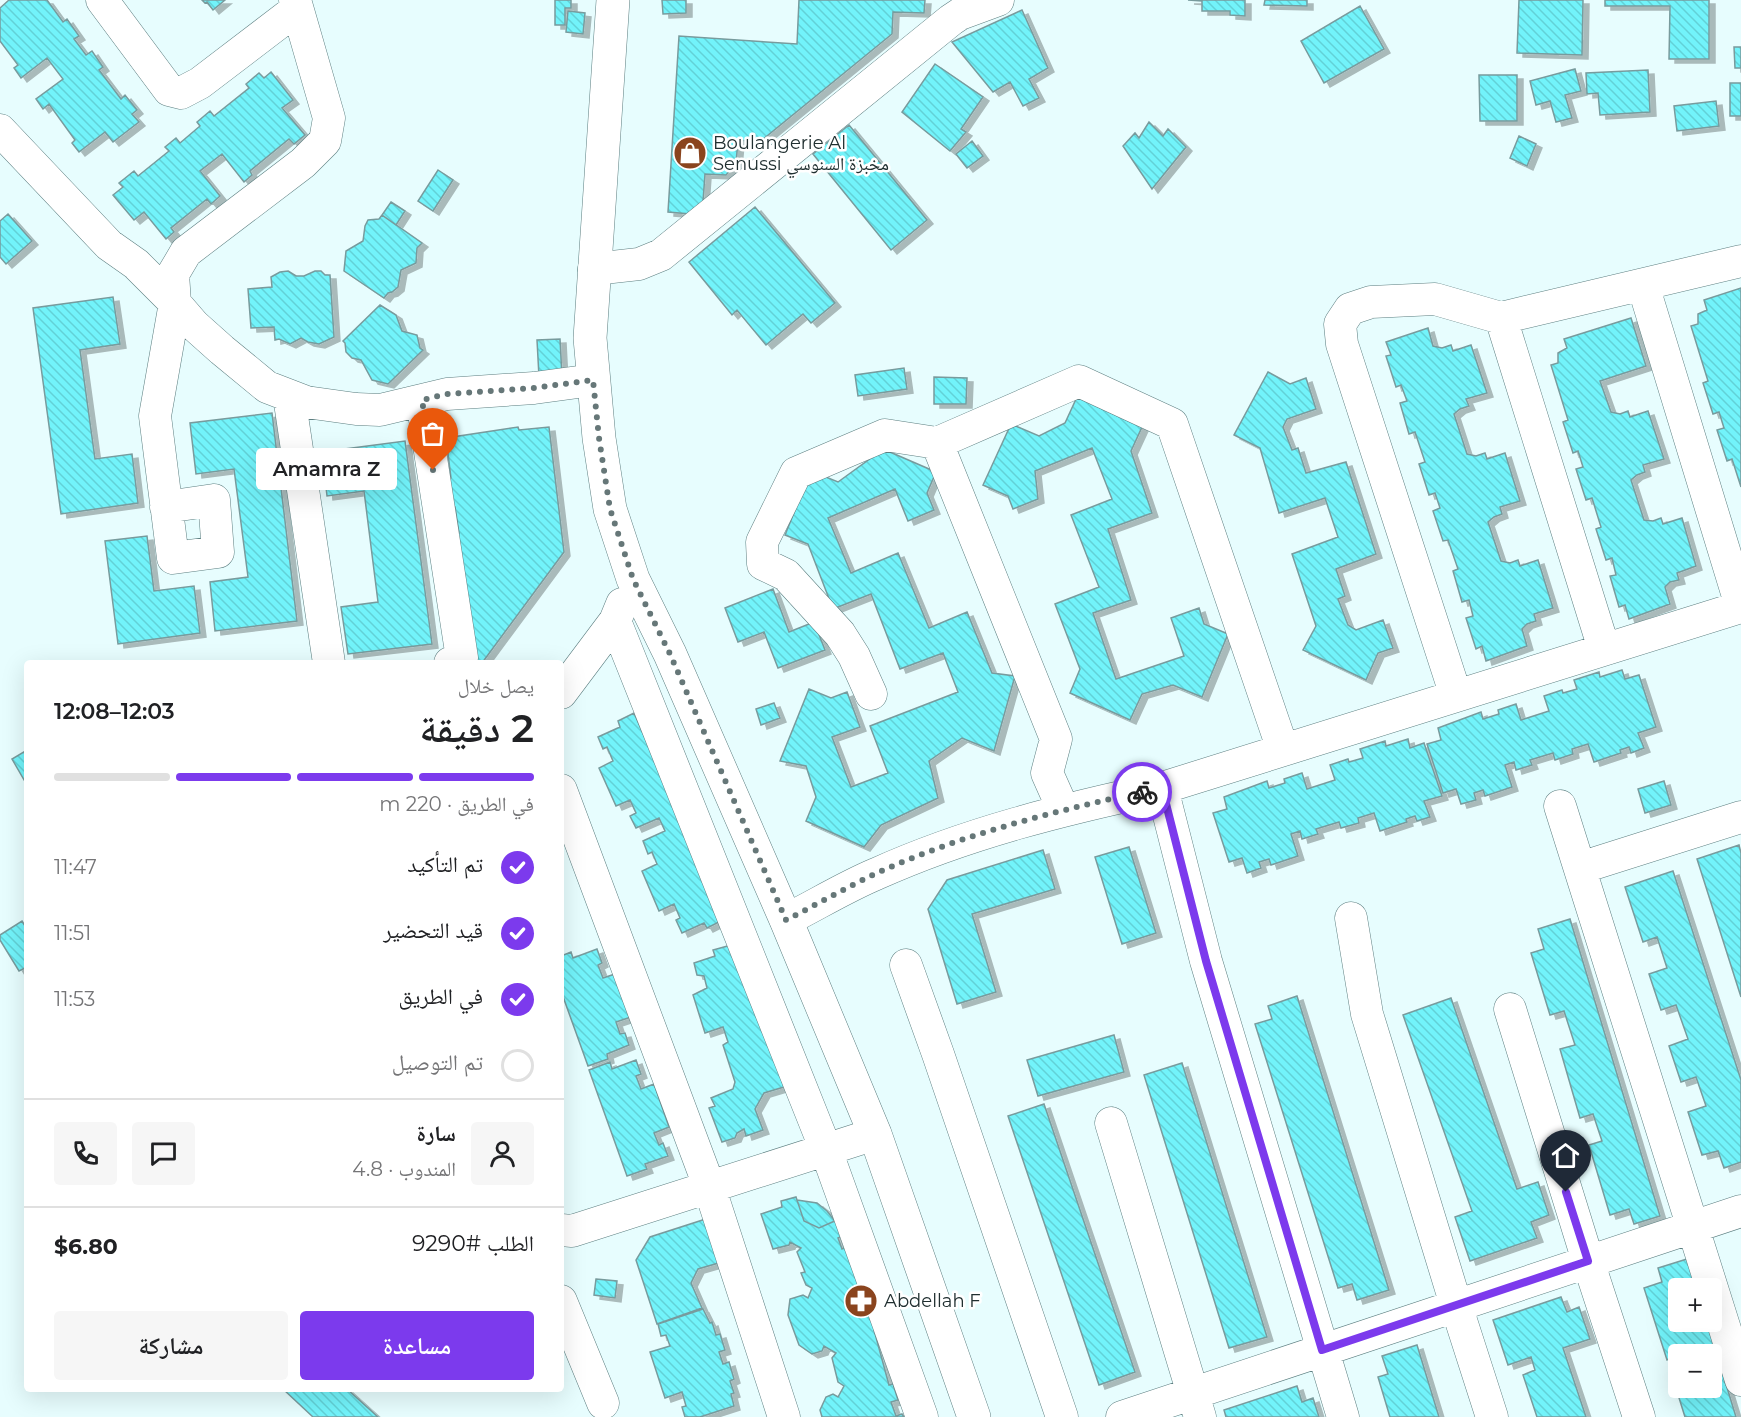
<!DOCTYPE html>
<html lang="ar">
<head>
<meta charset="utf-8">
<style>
	:root { --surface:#fff; --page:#f6f6f6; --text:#202124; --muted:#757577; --line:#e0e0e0; --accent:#7c3aed }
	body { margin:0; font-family:Montserrat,"Noto Naskh Arabic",sans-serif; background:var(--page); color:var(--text); direction:rtl; height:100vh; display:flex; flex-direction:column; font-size:22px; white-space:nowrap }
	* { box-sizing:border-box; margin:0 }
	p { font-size:20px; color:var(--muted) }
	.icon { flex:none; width:33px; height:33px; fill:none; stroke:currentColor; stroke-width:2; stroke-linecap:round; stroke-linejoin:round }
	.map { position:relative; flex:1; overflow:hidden; direction:ltr }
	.details { position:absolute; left:24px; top:660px; width:540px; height:732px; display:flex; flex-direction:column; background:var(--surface); border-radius:6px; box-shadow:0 6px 24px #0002; direction:rtl }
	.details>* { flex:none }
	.fabs { position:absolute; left:1668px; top:1278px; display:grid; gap:12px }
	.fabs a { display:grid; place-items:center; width:54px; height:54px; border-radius:6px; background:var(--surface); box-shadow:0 6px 24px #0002; font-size:30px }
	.pin { position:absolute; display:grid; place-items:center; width:51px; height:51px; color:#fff; margin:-62px -26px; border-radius:50% 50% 50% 0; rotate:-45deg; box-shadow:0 0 6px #0007 }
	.pin .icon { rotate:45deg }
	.courier { position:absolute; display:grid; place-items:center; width:60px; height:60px; margin:-30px; border:4px solid #7c3aed; border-radius:50%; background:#fff; color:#222; box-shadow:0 2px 8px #0007 }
	.bubble { position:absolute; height:42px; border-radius:6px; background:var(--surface); box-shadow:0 6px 24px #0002; font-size:20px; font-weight:600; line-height:42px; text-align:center; direction:rtl }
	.head em { font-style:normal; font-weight:600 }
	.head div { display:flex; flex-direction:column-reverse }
	.head { display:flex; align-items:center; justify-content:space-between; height:102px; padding:0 30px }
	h1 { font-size:39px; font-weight:600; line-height:45px }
	.bar { display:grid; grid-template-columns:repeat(4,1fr); gap:9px 6px; align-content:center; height:72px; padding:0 30px }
	.bar i { height:8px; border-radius:4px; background:var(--line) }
	.bar .on { background:var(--accent) }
	.bar p { grid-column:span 4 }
	.line { display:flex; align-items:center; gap:15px; padding:0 30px; border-top:2px solid var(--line) }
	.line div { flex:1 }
	.round { display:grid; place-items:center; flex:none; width:63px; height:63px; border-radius:6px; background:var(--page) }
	ol { padding:0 30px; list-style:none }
	li { display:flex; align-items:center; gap:18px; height:66px }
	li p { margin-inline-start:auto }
	li .icon { padding:6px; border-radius:50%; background:var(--accent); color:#fff; stroke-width:4 }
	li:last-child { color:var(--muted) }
	li i { width:33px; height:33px; border:3px solid var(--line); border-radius:50% }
	.action { display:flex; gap:12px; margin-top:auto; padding:12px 30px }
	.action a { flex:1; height:69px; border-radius:6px; background:var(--accent); color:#fff; font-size:24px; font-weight:600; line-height:69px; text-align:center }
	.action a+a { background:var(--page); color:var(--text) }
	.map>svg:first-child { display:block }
</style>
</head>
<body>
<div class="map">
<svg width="1741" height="1417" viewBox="0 0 1741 1417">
	<defs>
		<pattern id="building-back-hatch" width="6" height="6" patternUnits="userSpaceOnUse" patternTransform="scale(1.5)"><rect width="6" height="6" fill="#72f3fa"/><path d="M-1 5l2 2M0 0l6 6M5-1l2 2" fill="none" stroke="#62d1d7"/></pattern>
		<filter id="shadow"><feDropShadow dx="6" dy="4" stdDeviation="0" flood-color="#0004"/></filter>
	</defs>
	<rect width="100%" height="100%" fill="#e7fdfe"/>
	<!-- building -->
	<path fill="url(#building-back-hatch)" stroke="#789b9d" stroke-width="1.5" filter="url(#shadow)" d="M9,0H47L63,22L67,19L79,36L74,39L86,55L92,51L103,67L99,70L121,99L125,95L137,110L132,114L139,122L113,142L105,132L79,152L72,143L75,140L49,104L43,109L36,99L63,79L47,58L21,78L14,68L18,65L0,41V8Z
		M202,0H225L213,10L207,2L205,3Z
		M555,0H571V8H565V25H555Z
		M662,0H686V13L663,14Z
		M799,0H925L924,13L893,12L892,34L762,140L738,141L736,163L726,175L705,174L702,215L668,212L679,36L797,44Z
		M1188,0H1245V16L1230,15V11H1202V1Z
		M1265,0H1307V6L1264,5Z
		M1519,0H1583L1582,55L1517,53Z
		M1605,0H1709V59H1669L1670,6H1605Z
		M1360,6L1384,49L1324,83L1301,41Z
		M1022,10L1048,68L1029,79L1039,98L1023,106L1010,82L993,92L952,42Z
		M568,11L585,13L583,34L566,32Z
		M1734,47H1741V68H1735Z
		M935,64L983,97L961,129L966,132L950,151L902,112Z
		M1575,69L1581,91L1565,95L1572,118L1556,122L1550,101L1536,105L1530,81Z
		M1648,70L1650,112L1600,115L1598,93L1587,94L1586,73Z
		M271,72L293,100L282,108L305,135L294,144L289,139L250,171L252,175L244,182L222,154L200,171L220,196L211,204L207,199L171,228L174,232L166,239L144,212L134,220L113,195L123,187L119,183L134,171L138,176L169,151L165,147L176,138L180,143L200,126L197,122L210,111L214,116L249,88L246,84L259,73L264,78Z
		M1479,75H1517V121H1480Z
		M1730,83H1741V116H1730Z
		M1716,101L1719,126L1677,131L1674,106Z
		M1149,122L1163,136L1168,129L1186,147L1152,189L1123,146L1135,133L1139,138Z
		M849,125L927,220L891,250L813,154Z
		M1519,136L1536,144L1527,166L1510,158Z
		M972,141L983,156L967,168L956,154Z
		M438,170L453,180L433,211L418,201Z
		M391,202L405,211L396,225L382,215Z
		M755,207L835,303L811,323L803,314L766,345L737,310L732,315L689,262Z
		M8,214L32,241L6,264L0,257V221Z
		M382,215L422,243L417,248L416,263L401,270L398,287L392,292L388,293L384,298L344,271L346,251L363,241L365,226L368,220L379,219Z
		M288,271L296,276H304L315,271H321L325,275H330L334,337L319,344L308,342L301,338L290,344L279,339L275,340L274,327L251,328L248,289L272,287L271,277L280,272Z
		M1741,288V487L1732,459L1727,461L1717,430L1724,428L1719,412L1713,414L1703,383L1708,381L1691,326L1698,324V314L1707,310L1704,300Z
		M113,297L120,344L80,350L95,459L132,454L138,503L61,514L33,308Z
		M380,305L396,315L402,331L417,335L420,348L423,350L388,384L372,380L361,360L352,358L346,352L345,343L343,341Z
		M1631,318L1646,366L1600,381L1611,412L1620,414L1628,411L1630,417L1648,411L1664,459L1643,465L1645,472L1637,475L1631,480L1644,520L1653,521L1661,518L1663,524L1682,518L1696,566L1677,573L1679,580L1670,582L1665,587L1670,604L1629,619L1625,605L1619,607L1610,576L1616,575L1612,558L1606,560L1596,529L1601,527L1592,498L1586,500L1576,469L1583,467L1578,451L1573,453L1563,422L1568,420L1551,365L1558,363V353L1567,348L1564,339Z
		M1428,328L1433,346L1442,348L1451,345L1453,351L1471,345L1487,393L1466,399L1469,406L1460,409L1454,414L1467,454L1476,456L1485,453L1487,459L1505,453L1520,501L1500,507L1502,514L1494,517L1488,522L1501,561L1510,563L1518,560L1520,566L1538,560L1553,608L1534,614L1536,621L1527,624L1522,629L1527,646L1486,661L1482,646L1476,649L1466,618L1473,616L1469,600L1462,602L1453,571L1458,569L1448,540L1443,541L1433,511L1440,508L1435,493L1429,495L1419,464L1425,462L1415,432L1409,434L1400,403L1407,401L1401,385L1396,387L1386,356L1391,355L1386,342Z
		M560,339L562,377H539L537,340Z
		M904,368L907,389L858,396L855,375Z
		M1268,372L1290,384L1306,378L1316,409L1287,419L1283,427L1292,450L1298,448L1306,473L1346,462L1376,554L1336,569L1345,596L1338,599L1348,625L1356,630L1383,620L1393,648L1378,653L1366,680L1303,650L1316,626L1292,554L1338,537L1325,498L1279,513L1260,448L1234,435Z
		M934,377L967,378L966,404H934Z
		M1077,397L1142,427L1131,451L1152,513L1108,529L1131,600L1093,613L1116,679L1184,656L1171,618L1199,608L1204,624L1228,634L1202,697L1173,685L1142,694L1130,720L1070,693L1080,669L1055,604L1099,587L1071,515L1112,499L1092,448L1035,471L1038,499L1013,509L1008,496L983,485L1011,424L1039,436L1065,423Z
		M272,413L297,621L215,631L210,582L248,577L234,469L196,474L190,423Z
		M518,427L519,430L549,427L564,552L482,663H470L452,534L459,533L455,507H450L446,479L451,478L446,438Z
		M405,441L432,644L348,654L341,607L378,602L364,491L327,496L322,452Z
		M876,446L936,472L927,493L934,510L908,521L895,489L828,518L851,573L898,553L929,628L967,612L992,673L1015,676L994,751L962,738L929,761L938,798L881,825L864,847L806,821L816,797L806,766L780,761L809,689L831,698L847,692L860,727L832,737L851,787L888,773L870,726L958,692L943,653L900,669L871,594L833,609L808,544L785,535L811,471L838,482L871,458Z
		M147,536L154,591L194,586L200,633L118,644L105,541Z
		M773,589L789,632L814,622L825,650L778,668L764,632L738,642L725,608Z
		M1622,670L1625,679L1639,675L1656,727L1638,733L1644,748L1631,753L1629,747L1620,750L1621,753L1594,762L1588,744L1572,749L1573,754L1555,760L1553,753L1530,760L1532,765L1516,770L1514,762L1505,765L1512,787L1485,796L1483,790L1474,793L1476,800L1461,804L1456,789L1443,793L1427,744L1441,740L1438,728L1481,712L1483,719L1499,714L1498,710L1516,704L1521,720L1549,711L1544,696L1562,690L1563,693L1577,689L1574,680L1599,672L1600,677Z
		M774,703L780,718L761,725L756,709Z
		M634,713L725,919L707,928L704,923L682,933L676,920L680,918L674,904L659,911L642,871L657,864L652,852L648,854L643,841L665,831L659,818L636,828L630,816L636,813L630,800L616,806L599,768L613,761L607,747L603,749L598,737L620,727L618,721Z
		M1408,739L1410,748L1424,743L1442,796L1424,801L1430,817L1417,821L1415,816L1406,819L1407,822L1380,831L1374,813L1358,818L1359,823L1341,828L1339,822L1316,829L1318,834L1302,839L1300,831L1291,834L1298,856L1271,865L1269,859L1259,862L1261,868L1247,873L1242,858L1229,862L1213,813L1227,809L1224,797L1267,781L1269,788L1285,783L1284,779L1302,773L1307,789L1335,780L1330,765L1348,759L1349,762L1363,758L1360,749L1385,741L1386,746Z
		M27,750V785L12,759Z
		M1664,781L1671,805L1645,813L1638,789Z
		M1739,845L1741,853V997L1697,859Z
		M1129,847L1156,933L1122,944L1095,857Z
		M1043,850L1055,889L972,914L996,992L957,1004L928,909L947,880Z
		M1673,871L1741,1080V1162L1724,1168L1718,1151L1702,1155L1688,1112L1706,1106L1696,1077L1681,1082L1669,1046L1688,1039L1676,1005L1661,1010L1649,974L1667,968L1657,937L1643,942L1625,887Z
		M1570,919L1660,1216L1634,1224L1629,1209L1610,1215L1589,1145L1602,1141L1593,1114L1580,1118L1560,1049L1575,1045L1564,1011L1550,1015L1531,953L1544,949L1538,929Z
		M22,921L27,929V967L19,971L0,940V935Z
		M735,944L784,1087L764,1093L755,1109L763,1130L746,1136L744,1129L737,1133L735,1138L722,1142L709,1108L715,1106L711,1098L733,1089L735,1082L723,1045L728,1042L723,1027L705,1033L693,995L707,988L704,976L697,975L694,963L715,956L713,950Z
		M597,949L602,963L598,965L603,978L615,974L631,1017L616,1022L620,1034L625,1033L629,1045L607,1054L608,1059L588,1066L561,991V956L571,952L573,958Z
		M1297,996L1389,1290L1357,1300L1352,1284L1338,1288L1255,1024L1272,1019L1268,1006Z
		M1451,998L1517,1189L1538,1182L1549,1215L1531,1222L1537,1238L1470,1261L1455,1217L1472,1211L1403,1015Z
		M1114,1035L1124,1072L1038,1096L1027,1060Z
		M636,1060L641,1074L636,1076L641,1089L654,1084L669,1127L654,1133L659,1145L663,1143L668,1156L645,1164L647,1169L627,1176L589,1070L610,1062L612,1069Z
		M1182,1063L1267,1337L1229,1348L1144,1075Z
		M1044,1104L1135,1372L1099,1385L1008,1116Z
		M796,1197L804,1221L819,1228L839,1219L845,1235L838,1238L842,1249L846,1247L869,1301L862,1303L867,1316L873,1314L874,1330L889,1385L893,1384L898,1400L891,1402L896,1416L902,1414L904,1417H822L820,1410L826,1397L833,1394L838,1397L844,1386L838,1382L832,1358L836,1353L824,1346L822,1351L812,1354L799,1345L788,1315L790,1299L803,1295L808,1298L812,1288L806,1285L801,1273L805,1272L797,1252L801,1248L790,1242L789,1245L773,1249L761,1214L782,1207L781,1201Z
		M797,1200L817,1203L827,1211L835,1221L819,1228L804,1221Z
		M712,1217L729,1260L698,1269L691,1283L702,1308L657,1324L636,1260L650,1237Z
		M1687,1259L1697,1288H1678V1322H1707L1736,1417H1685L1675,1385L1678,1384V1388H1712V1354H1678L1667,1360L1644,1288L1662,1282L1658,1268Z
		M596,1279L617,1281L615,1298L594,1295Z
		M1561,1297L1567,1312L1579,1307L1590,1339L1563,1348L1586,1417H1537L1523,1375L1535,1370L1531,1357L1508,1365L1493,1320Z
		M703,1309L710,1323L712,1322L716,1335L720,1334L725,1350L719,1352L723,1364L729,1362L734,1379L730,1381L734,1393L731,1394L734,1406L700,1417H685L682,1407L686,1406L682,1392L665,1398L650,1352L670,1346L666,1335L661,1336L658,1324Z
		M1417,1345L1439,1417H1390L1378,1377L1388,1374L1382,1356Z
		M1297,1386L1302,1402L1313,1398L1319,1417H1226L1224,1410Z
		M283,1389H347L378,1417H313Z"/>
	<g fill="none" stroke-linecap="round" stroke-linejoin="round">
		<defs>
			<path id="street" d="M102,0L169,90L181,93L200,83L297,9
				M295,0L329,118L325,141L303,163L186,252L173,274L175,303L194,325L222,350L267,387L306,402L356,409L380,410L447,394L534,388L593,380
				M0,130L109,245L136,264L175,303L155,416L173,558L218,552L214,500L166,507
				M594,269L639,264L661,255L951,20L960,14L998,0
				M1643,285L1741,606
				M1501,318L1604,649
				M289,396L329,663
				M422,400L462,658L450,663
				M937,443L1079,381L1172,424L1283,750
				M615,621L826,1150L922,1417
				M561,693L615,621L622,604
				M871,694L854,656L840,634L786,575L763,564L762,542L796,473L885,435L937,443L1056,739L1047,773L1063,809
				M1456,696L1342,344L1340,324L1350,309L1371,302L1435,299L1501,318L1741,261
				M1162,788L1206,961L1343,1417
				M561,790L709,1186L784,1417
				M1560,806L1741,1380
				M1580,868L1741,817
				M1351,918L1367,1014L1456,1305L1492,1417
				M786,920C816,905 845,887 876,874C967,833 1064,809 1162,788L1741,607
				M906,965L938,1054L1062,1417
				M1510,1009L1588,1261L1639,1417
				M1111,1123L1200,1417
				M561,1230L572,1231L875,1134
				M561,1301L603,1403
				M1122,1417L1741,1211"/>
			<path id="primary" d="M613,0L590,338L599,438L610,509L633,579L670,654L786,920L875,1134L974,1417"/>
		</defs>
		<!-- street casing -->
		<use href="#street" stroke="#5d7f81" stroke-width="33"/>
		<!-- primary casing -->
		<use href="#primary" stroke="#5d7f81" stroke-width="34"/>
		<!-- street -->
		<use href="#street" stroke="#fff" stroke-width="32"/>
		<!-- primary -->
		<use href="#primary" stroke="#fff" stroke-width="33"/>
	</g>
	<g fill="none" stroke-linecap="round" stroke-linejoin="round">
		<!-- done -->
		<path stroke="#667778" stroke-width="6" stroke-dasharray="0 10.8" d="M433,470L422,400L447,394L534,388L593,380L599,438L610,509L633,579L670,654L786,920C816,905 845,888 875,874C960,835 1051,812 1142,792"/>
		<!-- route -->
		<path stroke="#7c3aed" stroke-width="8" d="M1142,792L1162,788L1206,961L1322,1350L1588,1261L1566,1192"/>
	</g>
	<!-- icons -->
	<defs>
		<symbol id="shop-disc" viewBox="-11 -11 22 22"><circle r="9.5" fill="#8a441e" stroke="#fff"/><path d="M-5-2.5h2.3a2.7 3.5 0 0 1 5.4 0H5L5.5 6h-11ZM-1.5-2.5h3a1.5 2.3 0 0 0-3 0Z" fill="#fff"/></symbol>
		<symbol id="pharmacy-disc" viewBox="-11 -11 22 22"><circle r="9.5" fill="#8a441e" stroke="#fff"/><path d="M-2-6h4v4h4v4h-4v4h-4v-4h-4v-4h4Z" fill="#fff"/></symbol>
	</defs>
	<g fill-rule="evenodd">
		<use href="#shop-disc" x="671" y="134" width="38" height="38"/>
		<use href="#pharmacy-disc" x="842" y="1282" width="38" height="38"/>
	</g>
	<g text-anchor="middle" stroke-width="5" stroke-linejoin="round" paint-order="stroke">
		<!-- poi labels -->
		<g font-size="18" fill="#202f30" stroke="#fff" text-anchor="start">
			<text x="713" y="149">Boulangerie Al<tspan x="713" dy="21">Senussi مخبزة السنوسي</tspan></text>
			<text x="884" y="1307">Abdellah F</text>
		</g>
	</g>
</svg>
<div class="fabs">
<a>+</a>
<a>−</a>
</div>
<div class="pin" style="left:433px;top:470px;background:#ea580c"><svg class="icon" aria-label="bag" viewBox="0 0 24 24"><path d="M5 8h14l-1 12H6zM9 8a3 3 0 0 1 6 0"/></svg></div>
<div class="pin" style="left:1566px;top:1192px;background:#1f2937"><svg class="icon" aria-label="home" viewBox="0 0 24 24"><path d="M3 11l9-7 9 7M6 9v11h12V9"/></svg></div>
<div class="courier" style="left:1142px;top:792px"><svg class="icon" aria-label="bike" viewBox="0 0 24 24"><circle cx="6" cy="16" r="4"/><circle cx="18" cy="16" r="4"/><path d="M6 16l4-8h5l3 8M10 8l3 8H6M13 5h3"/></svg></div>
<div class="bubble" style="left:256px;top:448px;width:141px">Amamra Z</div>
<section class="details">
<div class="head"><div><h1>2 دقيقة</h1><p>يصل خلال</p></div><em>12:03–12:08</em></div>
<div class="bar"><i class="on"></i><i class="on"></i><i class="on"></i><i></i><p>في الطريق · 220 m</p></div>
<ol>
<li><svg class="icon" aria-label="check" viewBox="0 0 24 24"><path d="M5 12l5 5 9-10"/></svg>تم التأكيد<p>11:47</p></li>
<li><svg class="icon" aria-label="check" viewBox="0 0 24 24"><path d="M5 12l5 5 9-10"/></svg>قيد التحضير<p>11:51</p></li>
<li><svg class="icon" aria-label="check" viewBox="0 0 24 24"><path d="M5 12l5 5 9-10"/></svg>في الطريق<p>11:53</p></li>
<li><i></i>تم التوصيل</li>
</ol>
<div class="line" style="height:108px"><a class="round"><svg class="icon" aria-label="person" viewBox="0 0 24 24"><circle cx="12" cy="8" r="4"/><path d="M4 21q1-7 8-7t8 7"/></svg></a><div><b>سارة</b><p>المندوب · 4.8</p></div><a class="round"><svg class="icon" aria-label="chat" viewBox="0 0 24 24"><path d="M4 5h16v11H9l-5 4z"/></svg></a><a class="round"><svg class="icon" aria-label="phone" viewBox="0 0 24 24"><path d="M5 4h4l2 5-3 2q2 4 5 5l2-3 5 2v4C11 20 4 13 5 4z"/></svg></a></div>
<div class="line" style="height:78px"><div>الطلب #9290</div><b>$6.80</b></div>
<div class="action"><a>مساعدة</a><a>مشاركة</a></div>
</section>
</div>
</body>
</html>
